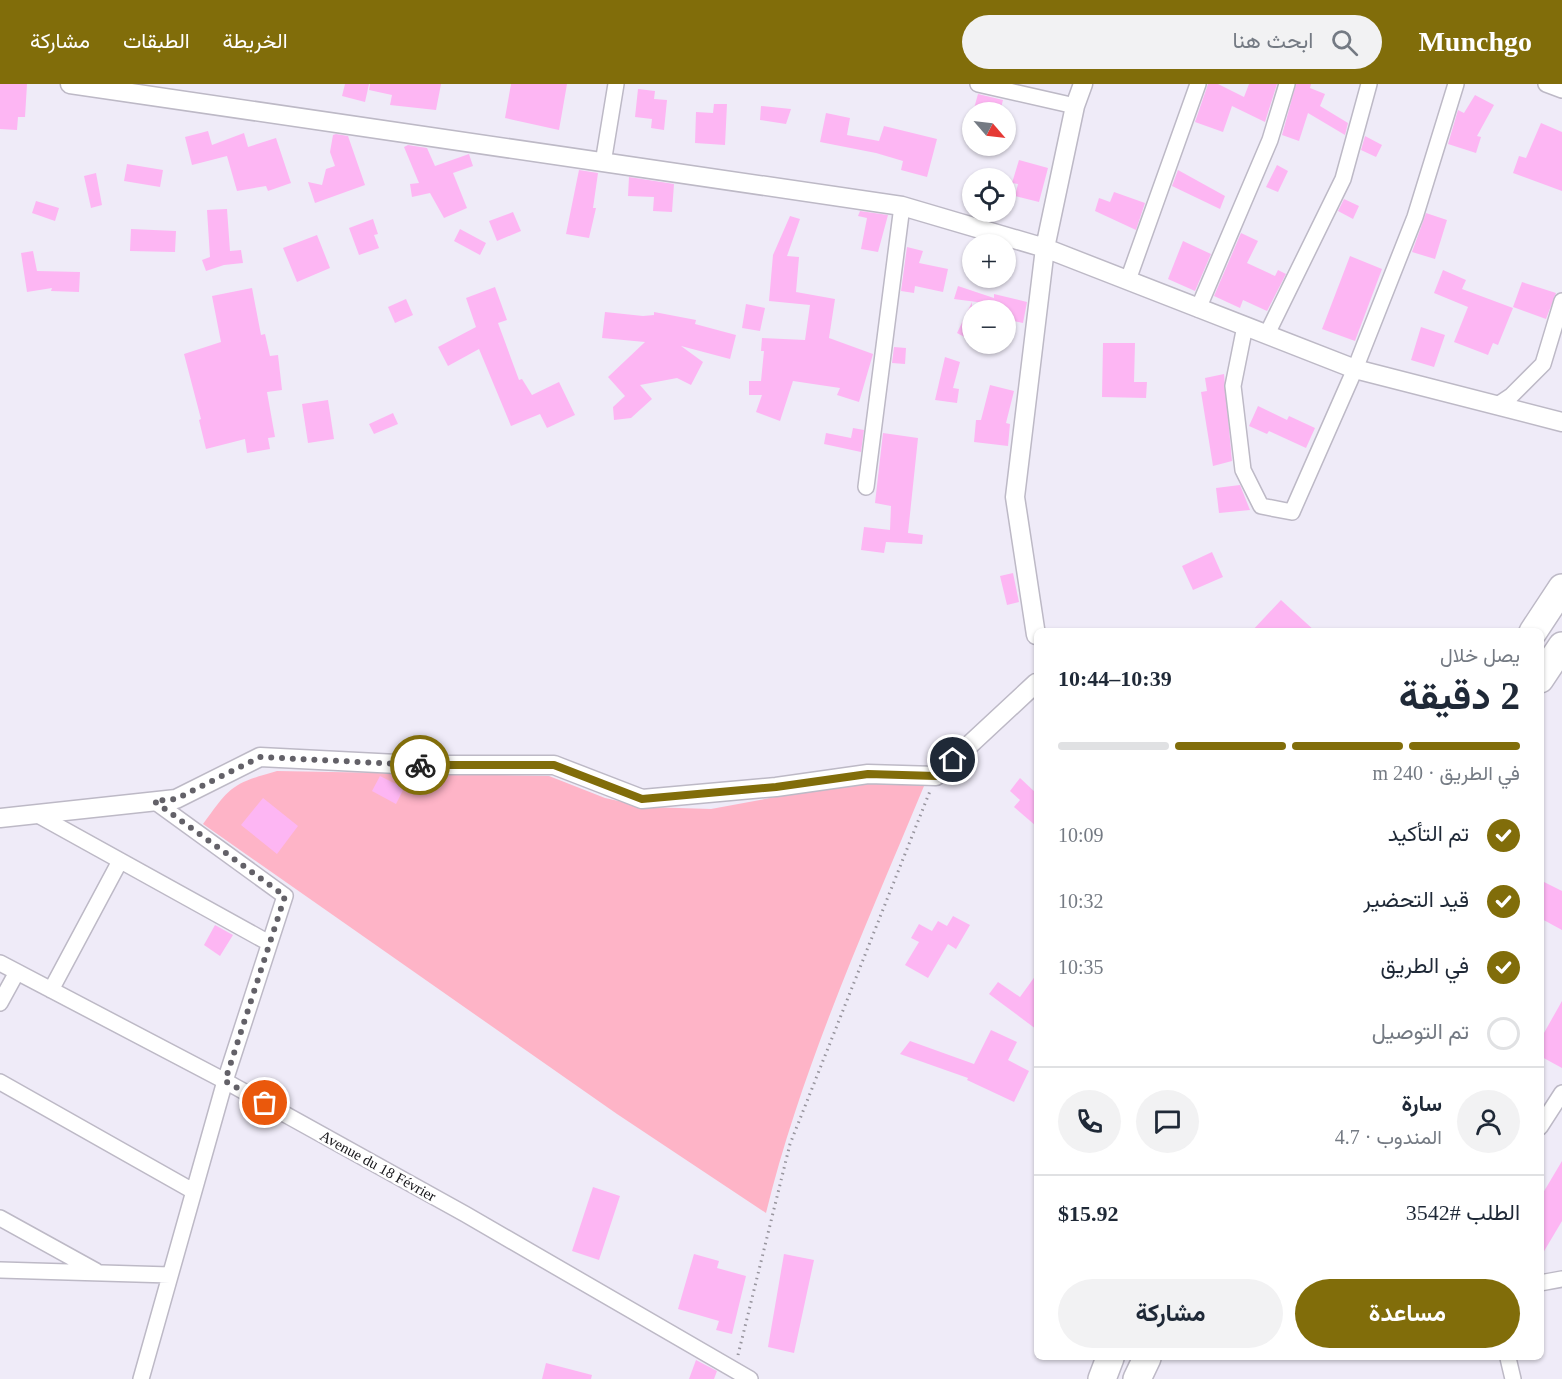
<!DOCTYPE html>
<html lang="ar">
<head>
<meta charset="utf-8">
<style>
	:root { --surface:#fff; --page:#f2f2f3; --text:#1f2937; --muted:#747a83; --line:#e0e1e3; --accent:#816d0a }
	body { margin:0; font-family:"Times New Roman",Vazirmatn,serif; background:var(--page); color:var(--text); direction:rtl; height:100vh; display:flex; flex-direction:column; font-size:22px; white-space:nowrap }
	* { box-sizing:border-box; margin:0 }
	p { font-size:20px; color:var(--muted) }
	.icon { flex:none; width:33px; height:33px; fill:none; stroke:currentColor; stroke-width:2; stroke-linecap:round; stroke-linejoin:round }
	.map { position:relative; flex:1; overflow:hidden; direction:ltr }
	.panel { position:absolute; left:1034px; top:544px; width:510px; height:732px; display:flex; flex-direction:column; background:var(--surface); border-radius:9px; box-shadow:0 2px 4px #0004; direction:rtl }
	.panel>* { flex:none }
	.needle { width:39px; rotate:118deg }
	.fabs { position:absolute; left:962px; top:18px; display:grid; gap:12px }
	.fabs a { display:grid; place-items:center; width:54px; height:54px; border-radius:50%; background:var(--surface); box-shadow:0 2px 4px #0004; font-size:30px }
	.pin { position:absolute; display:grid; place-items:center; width:51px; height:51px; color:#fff; margin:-26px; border:3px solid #fff; border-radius:50%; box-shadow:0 2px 6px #0007 }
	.courier { position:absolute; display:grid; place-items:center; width:60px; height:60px; margin:-30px; border:4px solid #816d0a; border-radius:50%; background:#fff; color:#222; box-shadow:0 2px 8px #0007 }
	.headline em { font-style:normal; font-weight:700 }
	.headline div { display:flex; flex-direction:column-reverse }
	.headline { display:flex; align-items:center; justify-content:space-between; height:102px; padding:0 24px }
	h1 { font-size:39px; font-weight:700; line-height:45px }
	.bar { display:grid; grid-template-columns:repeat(4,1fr); gap:9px 6px; align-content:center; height:72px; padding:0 24px }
	.bar i { height:8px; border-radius:4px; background:var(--line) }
	.bar .current { background:var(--accent) }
	.bar p { grid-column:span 4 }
	.line { display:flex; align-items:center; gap:15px; padding:0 24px; border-top:2px solid var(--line) }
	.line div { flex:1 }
	.round { display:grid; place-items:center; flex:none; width:63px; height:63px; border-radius:32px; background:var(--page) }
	ol { padding:0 24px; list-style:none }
	li { display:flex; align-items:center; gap:18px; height:66px }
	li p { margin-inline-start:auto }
	li .icon { padding:6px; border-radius:50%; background:var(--accent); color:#fff; stroke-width:4 }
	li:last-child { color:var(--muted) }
	li i { width:33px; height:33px; border:3px solid var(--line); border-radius:50% }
	.cta { display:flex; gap:12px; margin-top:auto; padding:12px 24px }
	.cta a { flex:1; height:69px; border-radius:36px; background:var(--accent); color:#fff; font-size:24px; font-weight:700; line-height:69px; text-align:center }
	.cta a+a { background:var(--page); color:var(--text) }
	header { display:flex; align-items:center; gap:36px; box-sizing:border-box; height:84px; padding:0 30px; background:var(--accent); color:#fff }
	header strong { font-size:28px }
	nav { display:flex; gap:33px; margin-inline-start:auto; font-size:21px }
	.search { width:420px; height:54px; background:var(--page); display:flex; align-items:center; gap:15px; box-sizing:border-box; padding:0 21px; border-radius:33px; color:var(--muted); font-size:22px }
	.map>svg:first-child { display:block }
</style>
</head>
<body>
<header>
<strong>Munchgo</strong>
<div class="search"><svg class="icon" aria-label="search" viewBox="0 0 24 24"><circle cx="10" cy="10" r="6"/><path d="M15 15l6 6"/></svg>ابحث هنا</div>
<nav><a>الخريطة</a><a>الطبقات</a><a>مشاركة</a></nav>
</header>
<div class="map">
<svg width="1562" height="1295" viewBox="0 0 1562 1295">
	<rect width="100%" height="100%" fill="#efebf8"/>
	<!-- green -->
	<path fill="#feb4c7" d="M277,687L549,692L605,714L646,723L711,725L851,699L919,697L924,702C866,842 802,982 766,1129L617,1030L203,740C231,702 231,700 277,687Z"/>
	<!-- building -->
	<path fill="#fdb6f3" d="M0,0H27L25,33H18L17,46L0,45Z
		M345,0H369L365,18L342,12Z
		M370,0H441L436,26L390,21L392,11L369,6Z
		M511,0H567L559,46L505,34Z
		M1208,0H1218L1244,13L1249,0H1277L1265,38L1232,22L1223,48L1195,38Z
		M1296,0H1311L1310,4L1325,10L1320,22L1348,39L1345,51L1308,29L1299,57L1282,51Z
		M638,5L655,7L654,15L667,16L664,46L651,44L652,35L635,33Z
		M978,10L1003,16L1000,28H973Z
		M1475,11L1494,21L1477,52L1481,53L1476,69L1448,60L1458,26L1464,29Z
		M714,20H727L725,61L695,59L696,28L713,29Z
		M761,22L791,25L786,40L760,36Z
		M826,29L850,34L847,51L879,57L884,42L937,55L927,93L901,86L903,77L876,69L820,58Z
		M1541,39L1562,48V107L1513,89L1519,72L1526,74Z
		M208,47L212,61L244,49L248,63L276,54L291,99L268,107L266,102L237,107L227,72L192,81L185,53Z
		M336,50L348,52L365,101L315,119L308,98L322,101L326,85L335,82L330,68L333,51Z
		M1365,52L1382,61L1376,73L1361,66Z
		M408,61L427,64L435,82L469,70L473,82L453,89L467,124L444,134L430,109L412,113L410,100L419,99L404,63Z
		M1019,76L1048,84L1039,118L1015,112L1018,100L1012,99Z
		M127,80L163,86L160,103L124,97Z
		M1277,81L1288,87L1278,108L1266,103Z
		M579,86L598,89L593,124H596L589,154L566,150Z
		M1178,86L1225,112L1220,125L1172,102Z
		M96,89L102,121L91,124L84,92Z
		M629,93L674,100L672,128L653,127L654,113L628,112Z
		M1114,108L1145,119L1136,146L1095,127L1099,114L1110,118Z
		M1344,115L1359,122L1353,135L1338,127Z
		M36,117L59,124L55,137L32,129Z
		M227,125L230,167L241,166L243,179L224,181L206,187L202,176L210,173L207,126Z
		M860,127L888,131L878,168L861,165L867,134L858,132Z
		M513,128L521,147L497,157L489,137Z
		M1426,129L1447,136L1435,175L1412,168Z
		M790,132L800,135L787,172L799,173L796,208L835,215L829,254L873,270L859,318L837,311L840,304L793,297L780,337L756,328L762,311H749V297H761L764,267H761L762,254L805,256L810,221L769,217L773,171Z
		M373,135L378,150L374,151L379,164L359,171L349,144Z
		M131,145L176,147L175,168L130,167Z
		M460,145L486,159L480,171L454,157Z
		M1241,149L1258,157L1247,179L1275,192L1278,186L1286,190L1267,227L1243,216L1240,224L1214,212Z
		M317,151L330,184L297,198L283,164Z
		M1183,157L1211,170L1195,207L1168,195Z
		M907,163L923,167L919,179L948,185L943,208L915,202L914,209L901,207Z
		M33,167L37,187L80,188L79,208L51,207L52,204L27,208L21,169Z
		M1350,172L1382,185L1355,257L1322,245Z
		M1443,186L1466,196L1462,205L1513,224L1498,261L1493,259L1488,271L1454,258L1468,223L1434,209Z
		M1522,198L1556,209L1546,235L1513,223Z
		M958,202L994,214V210L1027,218L1023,239L1005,235V226H992L993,216L992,220L954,215Z
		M495,203L507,236L498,239L519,296L522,295L532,311L559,298L575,331L547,344L540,330L511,342L479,265L448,282L438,263L476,243L466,214Z
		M252,204L261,251L265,250L270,272L278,271L282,306L267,308L275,353L268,354L270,365L247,369L245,355L206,365L199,336L201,335L184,270L221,258L212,212Z
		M406,215L413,231L395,239L388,223Z
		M972,218V257L957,249Z
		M746,220L765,224L760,247L742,244Z
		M605,228L643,232L654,231V228L696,236L695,240L736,251L730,275L681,262L703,278L691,301L677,294L640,301L652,315L631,334L614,336L613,323L625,312L608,293L645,258L602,254Z
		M1421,243L1445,251L1434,283L1411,276Z
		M1103,259H1135L1134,298H1147L1146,314L1102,313Z
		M894,263L906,264L905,280L892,279Z
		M945,273L960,278L953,304L959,305L957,319L935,316Z
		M1224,290L1232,377L1213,382L1201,308L1207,307L1205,294Z
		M990,301L1014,307L1006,339L1010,340L1008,362L974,358L976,336H981Z
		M328,316L334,355L308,359L302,320Z
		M1258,322L1287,336L1289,332L1315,344L1306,364L1269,347L1267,350L1249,342Z
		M393,329L398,340L374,350L369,340Z
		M853,344L864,346L861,368L824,360L826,349L851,354Z
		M883,349L918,354L908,449L923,451L922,460L886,458L884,469L861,466L864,443L890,446L891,422L875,419Z
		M1240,401L1250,426L1219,429L1216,404Z
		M1212,468L1223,493L1193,506L1182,482Z
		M1013,489L1019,518L1007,521L1000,492Z
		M1281,516L1293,527L1316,548H1251Z
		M380,692L404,704L396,720L372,707Z
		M1020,694L1036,709V742L1014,723L1020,716L1010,707Z
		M263,714L298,742L277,770L241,741Z
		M1540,796L1562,807V846L1540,834Z
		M953,832L970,841L956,865L948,860L928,894L905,881L919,858L911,854L919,840L932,847L938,837L947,842Z
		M215,841L233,851L220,872L204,861Z
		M1036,891V945L989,910L998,898L1020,913Z
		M1562,917V984L1540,972V956Z
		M991,946L1017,958L1008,976L1029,987L1014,1018L967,996L968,994L900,970L910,957L974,980Z
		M1562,1077V1137L1540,1174V1114Z
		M593,1103L620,1112L599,1176L572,1167Z
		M694,1170L719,1177L717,1184L746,1192L732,1250L716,1246L719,1237L678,1225Z
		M784,1170L814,1176L794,1269L768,1263Z
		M696,1276L717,1287L714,1295H689Z
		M546,1279L592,1291L591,1295H542Z"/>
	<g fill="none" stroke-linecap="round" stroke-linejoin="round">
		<defs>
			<path id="minor" d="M978,0L1075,22
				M1546,0L1562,6
				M603,79L616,0
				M1128,196L1198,0
				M1198,225L1270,56L1287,0
				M1245,242L1233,302L1243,386L1261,422L1292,428L1355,285L1415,133L1456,0
				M1267,250L1343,95L1369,0
				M1496,322L1511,312L1543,280L1562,217
				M866,403L902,122
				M36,730L269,859
				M0,879L225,997L465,1130L750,1295
				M51,906L120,777
				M0,919L17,888
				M0,998L193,1107
				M1540,1043L1562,1009
				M0,1134L96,1187
				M0,1186L170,1191
				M1540,1199L1562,1195
				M1508,1274L1513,1295
				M141,1295L225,997L285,812L154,717"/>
			<path id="tertiary" d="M70,0L902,122L1045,164L1355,285L1562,338
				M1036,551L1015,413L1045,164L1075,22L1083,0
				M0,734L176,715L260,673L417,681H554L642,715L776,703L868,690L936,692L1036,599"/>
			<path id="motorway" d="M1533,548L1562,504
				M1540,595L1562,562
				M1102,1295L1110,1274
				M1137,1295L1147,1274"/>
		</defs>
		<!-- minor casing -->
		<use href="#minor" stroke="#bdb9c6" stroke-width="18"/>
		<!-- tertiary casing -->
		<use href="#tertiary" stroke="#bdb9c6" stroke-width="21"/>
		<!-- motorway casing -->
		<use href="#motorway" stroke="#bdb9c6" stroke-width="30"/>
		<!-- path -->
		<path stroke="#97949d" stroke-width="3" stroke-dasharray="1.5 4.5" stroke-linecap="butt" d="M738,1271L790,1060L930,707"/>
		<!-- minor -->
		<use href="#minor" stroke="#fff" stroke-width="15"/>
		<!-- tertiary -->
		<use href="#tertiary" stroke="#fff" stroke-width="18"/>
		<!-- motorway -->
		<use href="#motorway" stroke="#fff" stroke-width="27"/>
	</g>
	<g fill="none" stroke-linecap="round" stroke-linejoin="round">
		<!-- done -->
		<path stroke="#636168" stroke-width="6" stroke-dasharray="0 10.8" d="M265,1019L225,997L285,812L154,717L176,715L260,673L420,681"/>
		<!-- route -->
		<path stroke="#816d0a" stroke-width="8" d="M420,681H554L642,715L776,703L868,690L936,692L953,676"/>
	</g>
	<g text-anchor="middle" stroke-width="5" stroke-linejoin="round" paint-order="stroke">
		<!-- street labels -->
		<g font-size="15" fill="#17161a" stroke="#fff">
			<text transform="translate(378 1082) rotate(29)" y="5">Avenue du 18 Février</text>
		</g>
	</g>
</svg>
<div class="fabs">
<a><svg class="needle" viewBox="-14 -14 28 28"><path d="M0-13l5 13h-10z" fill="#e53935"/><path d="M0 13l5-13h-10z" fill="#747a83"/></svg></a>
<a><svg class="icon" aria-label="locate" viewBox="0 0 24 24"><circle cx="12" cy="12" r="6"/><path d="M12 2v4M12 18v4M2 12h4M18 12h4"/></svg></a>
<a>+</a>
<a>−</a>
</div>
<div class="pin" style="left:265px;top:1019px;background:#ea580c"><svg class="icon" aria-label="bag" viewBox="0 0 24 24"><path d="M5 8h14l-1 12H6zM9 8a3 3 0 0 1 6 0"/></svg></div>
<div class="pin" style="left:953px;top:676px;background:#1f2937"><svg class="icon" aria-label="home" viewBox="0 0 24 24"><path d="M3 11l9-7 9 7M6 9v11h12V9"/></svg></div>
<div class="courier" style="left:420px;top:681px"><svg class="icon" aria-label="bike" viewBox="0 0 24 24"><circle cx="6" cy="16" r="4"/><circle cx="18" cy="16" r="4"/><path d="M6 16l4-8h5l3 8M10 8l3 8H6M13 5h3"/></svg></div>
<section class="panel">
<div class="headline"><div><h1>2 دقيقة</h1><p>يصل خلال</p></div><em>10:39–10:44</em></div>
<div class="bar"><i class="current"></i><i class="current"></i><i class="current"></i><i></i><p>في الطريق · 240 m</p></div>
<ol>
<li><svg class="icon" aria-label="check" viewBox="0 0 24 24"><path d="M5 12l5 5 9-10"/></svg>تم التأكيد<p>10:09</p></li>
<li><svg class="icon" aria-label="check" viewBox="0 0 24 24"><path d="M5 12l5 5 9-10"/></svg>قيد التحضير<p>10:32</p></li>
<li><svg class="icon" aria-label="check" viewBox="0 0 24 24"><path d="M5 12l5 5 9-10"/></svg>في الطريق<p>10:35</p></li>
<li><i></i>تم التوصيل</li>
</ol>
<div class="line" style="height:108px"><a class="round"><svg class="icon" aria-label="person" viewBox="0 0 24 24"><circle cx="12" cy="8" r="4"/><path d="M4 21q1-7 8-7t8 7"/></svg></a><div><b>سارة</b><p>المندوب · 4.7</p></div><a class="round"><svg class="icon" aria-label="chat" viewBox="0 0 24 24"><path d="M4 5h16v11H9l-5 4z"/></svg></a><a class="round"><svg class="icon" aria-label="phone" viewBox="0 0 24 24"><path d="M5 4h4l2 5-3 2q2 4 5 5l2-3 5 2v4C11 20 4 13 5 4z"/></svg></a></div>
<div class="line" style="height:78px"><div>الطلب #3542</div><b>$15.92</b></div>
<div class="cta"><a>مساعدة</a><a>مشاركة</a></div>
</section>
</div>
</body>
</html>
